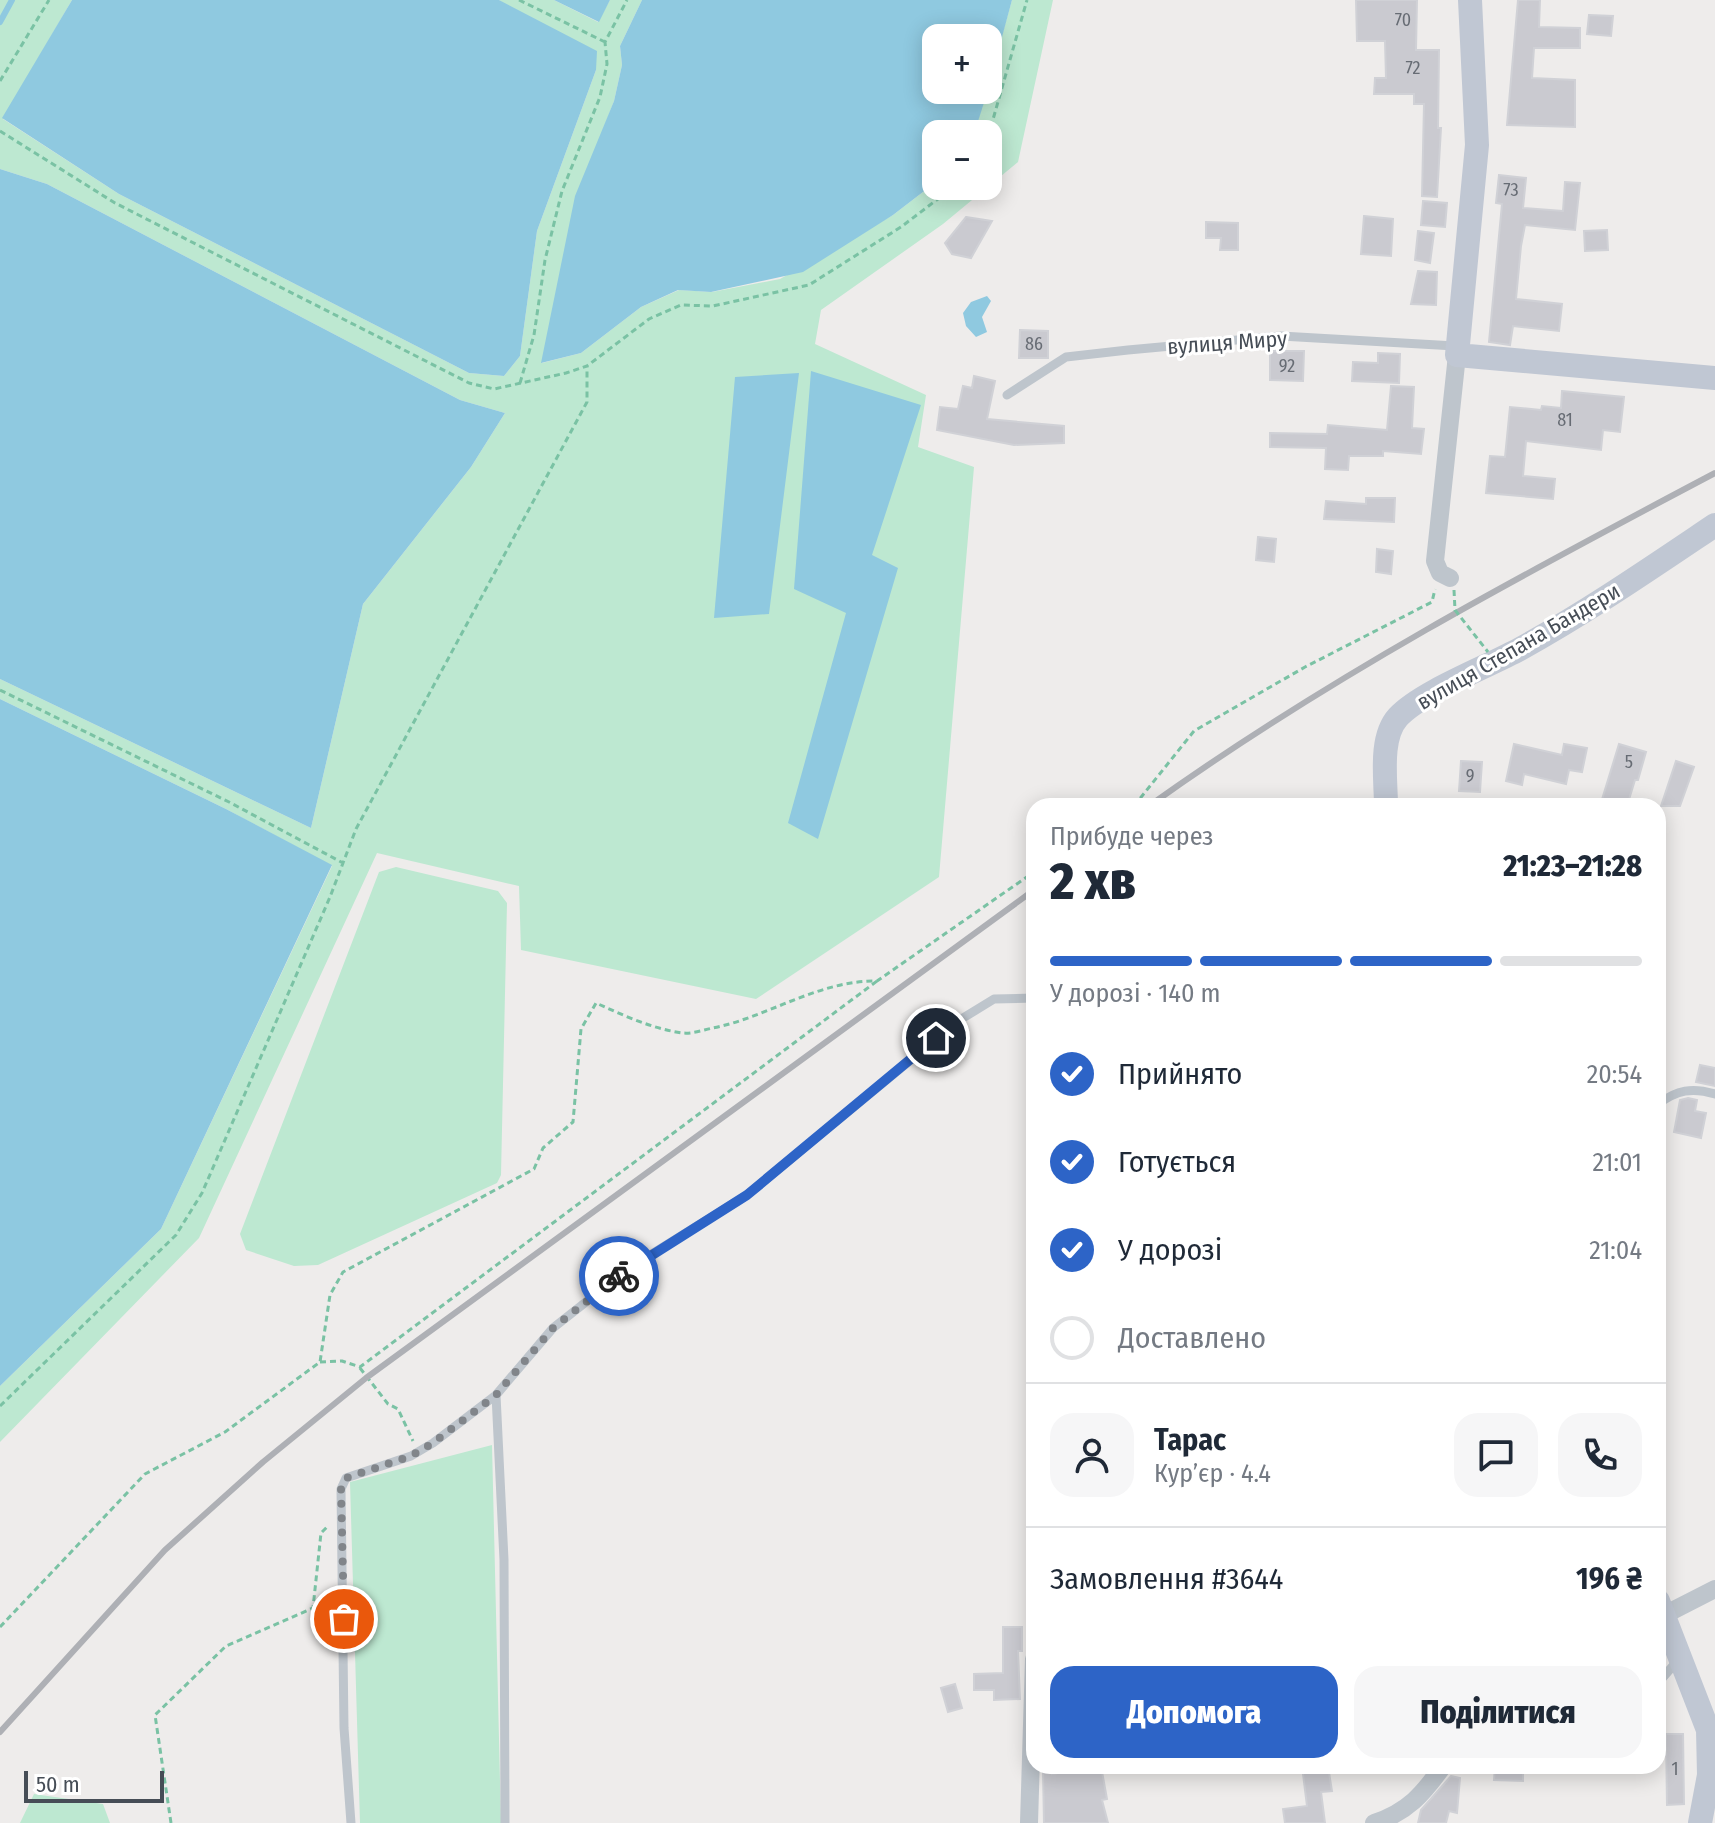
<!DOCTYPE html>
<html lang="uk">
<head>
<meta charset="utf-8">
<style>
	:root { --surface:#fff; --page:#f6f6f7; --text:#1f2937; --muted:#747a83; --line:#e0e1e3; --accent:#2d64c7 }
	body { margin:0; font-family:"Fira Sans Condensed",sans-serif; background:var(--page); color:var(--text); height:100vh; display:flex; flex-direction:column; font-size:30px; white-space:nowrap }
	* { box-sizing:border-box; margin:0 }
	p { font-size:26px; color:var(--muted) }
	.icon { flex:none; width:44px; height:44px; fill:none; stroke:currentColor; stroke-width:2; stroke-linecap:round; stroke-linejoin:round }
	.map { position:relative; flex:1; overflow:hidden }
	.sheet { position:absolute; left:1026px; top:798px; width:640px; height:976px; display:flex; flex-direction:column; background:var(--surface); border-radius:24px; box-shadow:0 4px 20px #0003 }
	.sheet>* { flex:none }
	.controls { position:absolute; left:922px; top:24px; display:grid; gap:16px }
	.controls a { display:grid; place-items:center; width:80px; height:80px; border-radius:16px; background:var(--surface); box-shadow:0 4px 20px #0003; font-size:40px }
	.scale { position:absolute; left:24px; bottom:20px; width:140px; box-sizing:border-box; padding-left:8px; border:4px solid #464d56; border-top:0; font-size:22px; line-height:28px; white-space:nowrap; color:#464d56; -webkit-text-stroke:6px #fff; paint-order:stroke }
	.pin { position:absolute; display:grid; place-items:center; width:68px; height:68px; color:#fff; margin:-34px; border:4px solid #fff; border-radius:50%; box-shadow:0 2px 8px #0007 }
	.courier { position:absolute; display:grid; place-items:center; width:80px; height:80px; margin:-40px; border:6px solid #2d64c7; border-radius:50%; background:#fff; color:#222; box-shadow:0 2px 10px #0007 }
	.summary em { font-style:normal; font-weight:800 }
	.summary div { display:flex; flex-direction:column-reverse }
	.summary { display:flex; align-items:center; justify-content:space-between; height:136px; padding:0 24px }
	h1 { font-size:52px; font-weight:800; line-height:60px }
	.bar { display:grid; grid-template-columns:repeat(4,1fr); gap:12px 8px; align-content:center; height:96px; padding:0 24px }
	.bar i { height:10px; border-radius:6px; background:var(--line) }
	.bar .selected { background:var(--accent) }
	.bar p { grid-column:span 4 }
	.line { display:flex; align-items:center; gap:20px; padding:0 24px; border-top:2px solid var(--line) }
	.line div { flex:1 }
	.round { display:grid; place-items:center; flex:none; width:84px; height:84px; border-radius:24px; background:var(--page) }
	ol { padding:0 24px; list-style:none }
	li { display:flex; align-items:center; gap:24px; height:88px }
	li p { margin-inline-start:auto }
	li .icon { padding:8px; border-radius:50%; background:var(--accent); color:#fff; stroke-width:4 }
	li:last-child { color:var(--muted) }
	li i { width:44px; height:44px; border:4px solid var(--line); border-radius:50% }
	.button { display:flex; gap:16px; margin-top:auto; padding:16px 24px }
	.button a { flex:1; height:92px; border-radius:24px; background:var(--accent); color:#fff; font-size:32px; font-weight:800; line-height:92px; text-align:center }
	.button a+a { background:var(--page); color:var(--text) }
	.map>svg:first-child { display:block }
</style>
</head>
<body>
<div class="map">
<svg width="1715" height="1823" viewBox="0 0 1715 1823">
	<rect width="100%" height="100%" fill="#eeeceb"/>
	<!-- green -->
	<path fill="#bde8d1" d="M0,0H72L3,119L119,194L469,373L504,376L520,356L537,231L596,70L499,0H554L598,22L610,0H642L620,46L622,65L614,101L598,143L542,363L581,353L641,307L679,290L712,292L780,279L893,215L936,182V186H988V134H974L1012,0H1053L1018,162L943,224L821,310L815,344L926,395L918,447L974,467L939,877L756,999L521,950L519,886L377,853L199,1238L0,1442V1386L161,1229L332,866L226,809L0,699V679L311,828L363,604L471,467L505,413L460,400L47,184L0,169Z
		M396,867L498,891L507,903L501,1175L497,1183L318,1265L294,1266L246,1250L240,1234L379,872Z
		M492,1445L501,1823H360L350,1482Z
		M34,1794L103,1804L110,1823H20Z"/>
	<!-- water -->
	<path fill="#8fc9e0" d="M72,0H499L597,51L596,70L537,231L520,356L504,376L469,373L119,194L2,118Z
		M554,0H610L599,22Z
		M642,0H1012L988,89V38H936V90H988L974,134H936V182L893,215L803,272L711,292L678,290L641,307L581,353L541,363L575,196L614,101L622,65L620,46Z
		M0,169L47,184L460,400L505,413L471,467L363,604L311,828L0,679Z
		M987,296L991,301L982,317L987,332L976,337L966,326L963,313L971,302Z
		M811,371L921,405L872,555L898,568L818,839L788,823L846,613L794,589Z
		M799,373L769,614L714,618L735,377Z
		M0,699L226,809L332,865L161,1229L0,1386Z"/>
	<g fill="none" stroke-linecap="round" stroke-linejoin="round">
		<!-- stream -->
		<path stroke="#8fc9e0" stroke-width="6" d="M0,22L12,0"/>
	</g>
	<!-- building -->
	<path fill="#cacad0" stroke="#d0d1d6" stroke-width="2" d="M1356,0H1417L1416,50H1439L1438,128H1441L1437,197L1422,196L1424,104H1414V94H1374L1375,78H1386L1385,41H1357Z
		M1518,0H1540L1539,27L1580,28V48H1534L1532,78L1575,80V127L1507,125Z
		M1589,15L1613,16L1611,36L1587,34Z
		M1499,175L1526,178L1523,208L1563,211L1565,182L1580,183L1575,230L1525,225L1521,246L1516,299L1562,304L1559,331L1513,326L1510,345L1489,342L1502,204L1496,203Z
		M1423,201L1447,203L1445,227L1421,225Z
		M1364,216L1393,219L1391,256L1361,254Z
		M966,217L992,221L971,258L952,254L945,243Z
		M1206,222L1238,223V250H1220L1221,238H1206Z
		M1607,230L1608,250L1585,251L1584,231Z
		M1418,231L1434,233L1430,263L1415,260Z
		M1418,271L1437,272L1436,305L1411,304Z
		M1020,330L1048,331V358H1019Z
		M1270,351H1304L1303,381L1270,380Z
		M1378,353L1400,354L1399,383L1352,381L1353,362L1378,363Z
		M974,376L995,381L987,419L1064,426V443L1014,445L937,430L940,407L958,409L963,386L972,388Z
		M1391,386L1414,387L1412,428L1424,429L1421,454L1383,451V456H1349L1348,470L1325,469L1326,448L1270,447V433L1327,434L1328,425L1387,430Z
		M1562,391L1624,397L1620,432L1603,430L1601,450L1526,441L1523,476L1555,479L1553,499L1486,493L1490,456L1505,457L1510,407L1541,410L1542,406L1561,408Z
		M1366,498H1395L1394,522L1324,519L1326,501L1366,504Z
		M1258,537L1276,539L1274,562L1256,560Z
		M1377,549L1393,551L1391,574L1376,572Z
		M1514,744L1562,755L1564,744L1587,748L1582,772L1569,770L1566,784L1524,774L1522,785L1506,781Z
		M1619,744L1646,752L1638,780H1635L1627,806H1600Z
		M1461,761L1482,762L1480,792L1459,791Z
		M1676,761L1694,767L1680,806H1661Z
		M1700,1065L1715,1068V1086L1696,1082Z
		M1688,1098L1697,1100L1695,1111L1706,1113L1701,1138L1674,1132L1680,1100Z
		M1003,1627H1022V1651H1018L1020,1699L994,1700V1690H974V1674L1003,1673Z
		M955,1684L962,1708L948,1712L941,1688Z
		M1666,1734H1683L1684,1804L1667,1805Z
		M1101,1766L1107,1799L1102,1800L1108,1823H1044L1043,1771L1052,1770V1774Z
		M1302,1766H1328L1332,1791L1321,1792L1325,1823H1285L1283,1809L1307,1806Z
		M1495,1766H1523V1781L1494,1780Z
		M1451,1776L1460,1778L1457,1813L1449,1811L1446,1823H1418L1421,1810Z"/>
	<g fill="none" stroke-linecap="round" stroke-linejoin="round">
		<!-- path -->
		<path stroke="#7ac2a4" stroke-width="3" stroke-dasharray="6 4" stroke-linecap="butt" d="M519,0L605,42
			M0,81L49,0
			M0,131L115,203L469,383L494,389L566,373L587,366L649,319L681,305L713,306L809,285L901,227L955,186
			M988,137L1027,0
			M520,383L534,335L545,260L562,191L600,97L607,64L605,42L627,0
			M0,690L229,802L343,863
			M1134,806L1194,731L1305,667L1432,602L1435,589
			M320,1362L342,1361L360,1367L877,981
			M360,1368L388,1404L398,1409L413,1441
			M0,1406L176,1235L202,1193L330,897L356,829L587,402V366
			M0,1627L145,1474L225,1432L320,1362L330,1295L343,1272L534,1169L543,1148L573,1122L581,1029L596,1003C623,1015 652,1029 683,1033C692,1034 703,1030 713,1028C768,1017 819,980 877,981L1034,872
			M171,1823L155,1715L226,1646L313,1608L321,1533L328,1526"/>
		<!-- lane -->
		<path stroke="#bec5cc" stroke-width="9" d="M1007,395L1066,357L1128,350L1281,336L1455,346
			M1658,1104C1677,1090 1692,1087 1715,1094
			M496,1395L504,1560L505,1823
			M1658,1683L1679,1659
			M351,1823L344,1728L341,1489L346,1478L411,1456L433,1443L496,1395L553,1328L629,1268L747,1195L958,1021L994,999L1034,998"/>
		<!-- street -->
		<path stroke="#bec5cc" stroke-width="18" d="M1450,578L1440,573L1435,561L1457,355
			M1666,1614L1715,1589
			M1029,1823L1034,1659
			M1374,1823C1408,1812 1423,1794 1443,1766"/>
		<!-- secondary -->
		<path stroke="#c0c7d3" stroke-width="24" d="M1470,0L1477,145L1457,355L1715,378
			M1386,806C1386,780 1379,738 1398,717C1421,692 1487,667 1520,649C1587,612 1651,568 1715,525
			M1658,1601L1708,1730L1709,1775L1700,1823"/>
		<!-- rail -->
		<path stroke="#aeb0b5" stroke-width="6" d="M1149,806C1329,677 1520,576 1715,473
			M0,1732L165,1550L263,1462L366,1378L1034,890"/>
		<!-- path-bridge -->
		<path stroke="#7ac2a4" stroke-width="3" stroke-dasharray="6 4" stroke-linecap="butt" d="M1454,590L1455,610L1488,652"/>
	</g>
	<g fill="none" stroke-linecap="round" stroke-linejoin="round">
		<!-- done -->
		<path stroke="#81858a" stroke-width="8" stroke-dasharray="0 14.4" d="M344,1619L341,1489L346,1478L411,1456L433,1443L496,1395L553,1328L619,1276"/>
		<!-- route -->
		<path stroke="#2d64c7" stroke-width="10" d="M619,1276L747,1195L936,1038"/>
	</g>
	<g text-anchor="middle" stroke-width="6" stroke-linejoin="round" paint-order="stroke">
		<!-- number labels -->
		<g font-size="18" fill="#676c74">
			<text x="1403" y="26">70</text>
			<text x="1413" y="74">72</text>
			<text x="1511" y="196">73</text>
			<text x="1034" y="350">86</text>
			<text x="1287" y="372">92</text>
			<text x="1565" y="426">81</text>
			<text x="1629" y="768">5</text>
			<text x="1470" y="782">9</text>
			<text x="1675" y="1775">1</text>
		</g>
		<!-- street labels -->
		<g font-size="22" fill="#464d56" stroke="#fff">
			<text transform="translate(1227 342) rotate(-4)" y="8">вулиця Миру</text>
			<text transform="translate(1518 646) rotate(-30)" y="8">вулиця Степана Бандери</text>
		</g>
	</g>
</svg>
<div class="controls">
<a>+</a>
<a>−</a>
</div>
<div class="scale">50 m</div>
<div class="pin" style="left:344px;top:1619px;background:#ea580c"><svg class="icon" aria-label="bag" viewBox="0 0 24 24"><path d="M5 8h14l-1 12H6zM9 8a3 3 0 0 1 6 0"/></svg></div>
<div class="pin" style="left:936px;top:1038px;background:#1f2937"><svg class="icon" aria-label="home" viewBox="0 0 24 24"><path d="M3 11l9-7 9 7M6 9v11h12V9"/></svg></div>
<div class="courier" style="left:619px;top:1276px"><svg class="icon" aria-label="bike" viewBox="0 0 24 24"><circle cx="6" cy="16" r="4"/><circle cx="18" cy="16" r="4"/><path d="M6 16l4-8h5l3 8M10 8l3 8H6M13 5h3"/></svg></div>
<section class="sheet">
<div class="summary"><div><h1>2 хв</h1><p>Прибуде через</p></div><em>21:23–21:28</em></div>
<div class="bar"><i class="selected"></i><i class="selected"></i><i class="selected"></i><i></i><p>У дорозі · 140 m</p></div>
<ol>
<li><svg class="icon" aria-label="check" viewBox="0 0 24 24"><path d="M5 12l5 5 9-10"/></svg>Прийнято<p>20:54</p></li>
<li><svg class="icon" aria-label="check" viewBox="0 0 24 24"><path d="M5 12l5 5 9-10"/></svg>Готується<p>21:01</p></li>
<li><svg class="icon" aria-label="check" viewBox="0 0 24 24"><path d="M5 12l5 5 9-10"/></svg>У дорозі<p>21:04</p></li>
<li><i></i>Доставлено</li>
</ol>
<div class="line" style="height:144px"><a class="round"><svg class="icon" aria-label="person" viewBox="0 0 24 24"><circle cx="12" cy="8" r="4"/><path d="M4 21q1-7 8-7t8 7"/></svg></a><div><b>Тарас</b><p>Кур’єр · 4.4</p></div><a class="round"><svg class="icon" aria-label="chat" viewBox="0 0 24 24"><path d="M4 5h16v11H9l-5 4z"/></svg></a><a class="round"><svg class="icon" aria-label="phone" viewBox="0 0 24 24"><path d="M5 4h4l2 5-3 2q2 4 5 5l2-3 5 2v4C11 20 4 13 5 4z"/></svg></a></div>
<div class="line" style="height:104px"><div>Замовлення #3644</div><b>196 ₴</b></div>
<div class="button"><a>Допомога</a><a>Поділитися</a></div>
</section>
</div>
</body>
</html>
